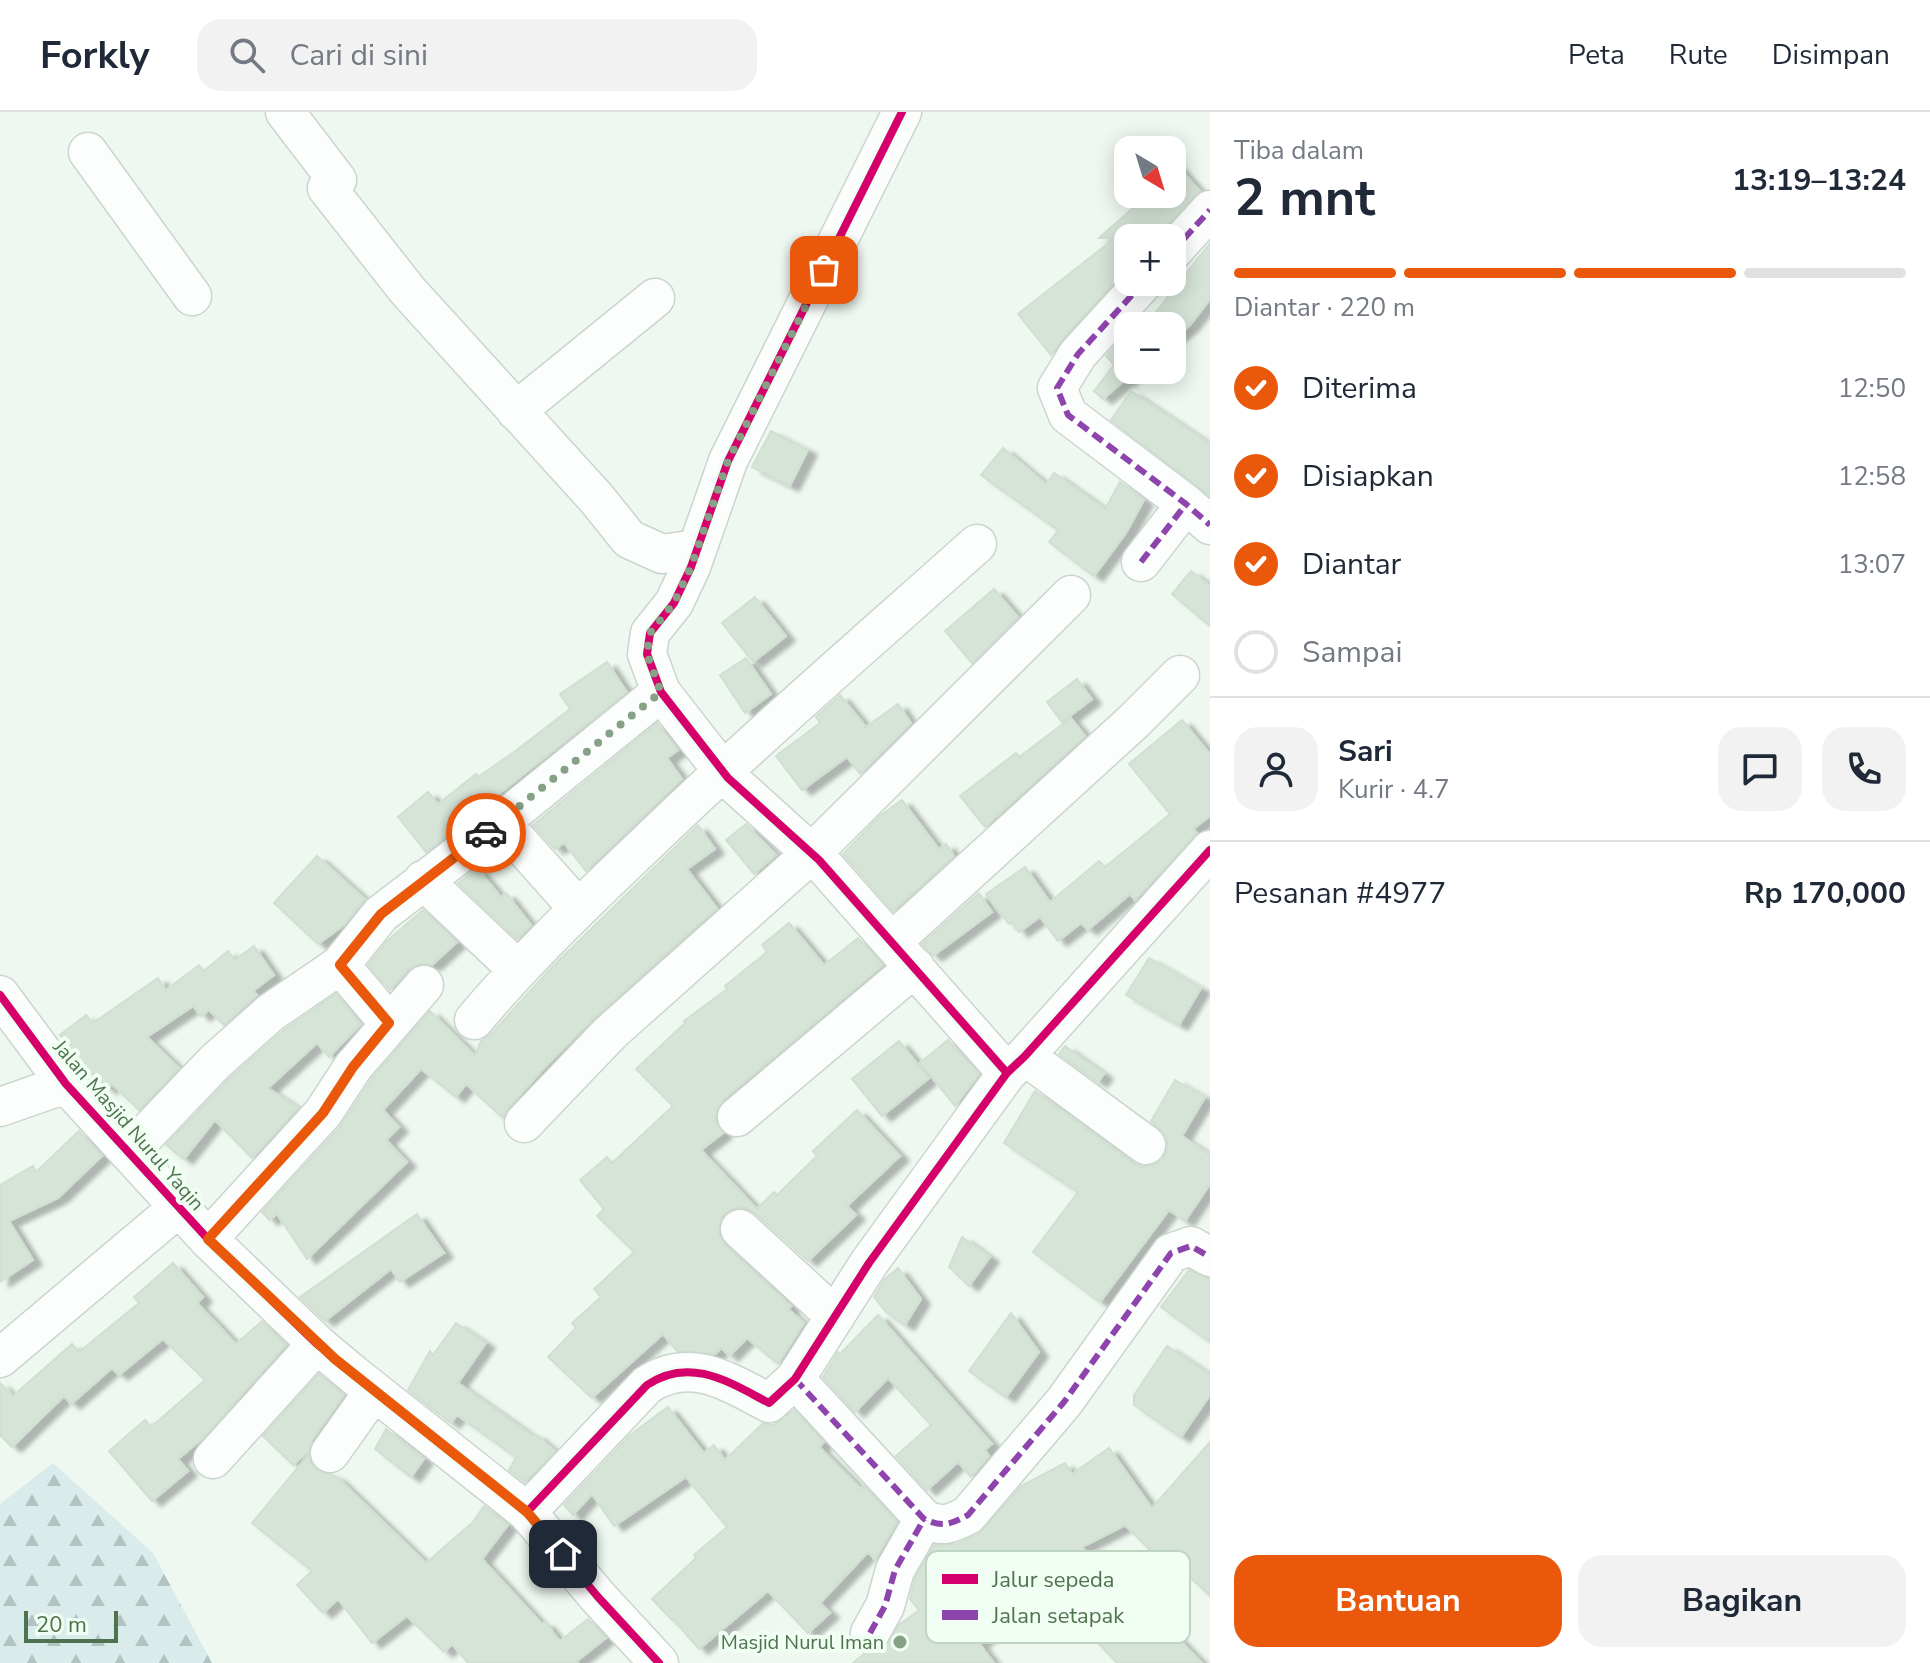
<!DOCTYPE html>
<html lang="id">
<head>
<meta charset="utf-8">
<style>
	:root { --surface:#fff; --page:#f2f2f3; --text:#1f2937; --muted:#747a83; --line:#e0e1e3; --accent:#ea580c }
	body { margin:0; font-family:"Nunito Sans",sans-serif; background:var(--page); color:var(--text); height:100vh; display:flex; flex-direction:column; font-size:30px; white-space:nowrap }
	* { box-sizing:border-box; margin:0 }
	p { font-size:26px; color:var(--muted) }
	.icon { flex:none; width:44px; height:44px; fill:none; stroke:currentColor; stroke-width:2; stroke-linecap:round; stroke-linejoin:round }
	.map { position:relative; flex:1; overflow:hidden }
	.details { display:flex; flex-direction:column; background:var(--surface); width:720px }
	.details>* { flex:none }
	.needle { width:52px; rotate:142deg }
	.buttons { position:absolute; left:1114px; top:24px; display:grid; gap:16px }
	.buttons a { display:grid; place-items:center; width:72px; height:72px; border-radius:16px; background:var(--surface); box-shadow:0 4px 20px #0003; font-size:40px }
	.scale { position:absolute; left:24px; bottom:20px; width:94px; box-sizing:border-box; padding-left:8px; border:4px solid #50734f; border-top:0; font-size:22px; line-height:28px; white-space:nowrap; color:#50734f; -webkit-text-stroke:6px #f0fef3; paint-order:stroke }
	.pin { position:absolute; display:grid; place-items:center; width:68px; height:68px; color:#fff; margin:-34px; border-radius:16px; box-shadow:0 4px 12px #0006 }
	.courier { position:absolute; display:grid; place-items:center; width:80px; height:80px; margin:-40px; border:6px solid #ea580c; border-radius:50%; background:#fff; color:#222; box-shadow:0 2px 10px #0007 }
	.summary em { font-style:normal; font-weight:700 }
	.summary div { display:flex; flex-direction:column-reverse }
	.summary { display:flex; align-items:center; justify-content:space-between; height:136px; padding:0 24px }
	h1 { font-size:52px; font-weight:700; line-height:60px }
	.bar { display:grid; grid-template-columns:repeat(4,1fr); gap:12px 8px; align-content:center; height:96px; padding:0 24px }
	.bar i { height:10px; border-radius:6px; background:var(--line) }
	.bar .current { background:var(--accent) }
	.bar p { grid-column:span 4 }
	.line { display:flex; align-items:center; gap:20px; padding:0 24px; border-top:2px solid var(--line) }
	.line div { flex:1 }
	.round { display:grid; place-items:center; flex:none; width:84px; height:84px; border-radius:24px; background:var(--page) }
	ol { padding:0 24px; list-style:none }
	li { display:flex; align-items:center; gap:24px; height:88px }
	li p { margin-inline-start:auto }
	li .icon { padding:8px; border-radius:50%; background:var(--accent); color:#fff; stroke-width:4 }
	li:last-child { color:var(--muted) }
	li i { width:44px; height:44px; border:4px solid var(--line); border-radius:50% }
	.action { display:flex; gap:16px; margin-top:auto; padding:16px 24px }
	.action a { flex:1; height:92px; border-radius:24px; background:var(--accent); color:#fff; font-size:32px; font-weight:700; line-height:92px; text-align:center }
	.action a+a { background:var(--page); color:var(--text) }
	header { display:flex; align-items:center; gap:48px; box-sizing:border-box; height:112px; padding:0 40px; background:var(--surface); border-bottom:2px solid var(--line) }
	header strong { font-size:38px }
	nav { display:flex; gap:44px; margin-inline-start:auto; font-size:28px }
	.search { width:560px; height:72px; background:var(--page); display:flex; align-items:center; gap:20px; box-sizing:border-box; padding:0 28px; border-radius:24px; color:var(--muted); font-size:30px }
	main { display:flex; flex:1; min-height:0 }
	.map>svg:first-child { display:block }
</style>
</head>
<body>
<header>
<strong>Forkly</strong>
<div class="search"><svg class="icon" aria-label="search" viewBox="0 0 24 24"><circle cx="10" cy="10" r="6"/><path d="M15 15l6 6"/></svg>Cari di sini</div>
<nav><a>Peta</a><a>Rute</a><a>Disimpan</a></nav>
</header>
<main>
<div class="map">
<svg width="1210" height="1551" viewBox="0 0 1210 1551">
	<defs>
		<pattern id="forest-firs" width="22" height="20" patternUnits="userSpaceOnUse" patternTransform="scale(2)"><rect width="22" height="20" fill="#daebec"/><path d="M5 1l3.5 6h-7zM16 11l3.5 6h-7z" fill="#b3c3c2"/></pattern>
		<filter id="shadow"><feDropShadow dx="9" dy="5" stdDeviation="2" flood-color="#0004"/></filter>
	</defs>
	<rect width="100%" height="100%" fill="#eef7f0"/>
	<!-- forest -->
	<path fill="url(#forest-firs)" d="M53,1351L153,1441L212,1551H0V1392Z"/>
	<!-- building -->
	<path fill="#d6e3d7" stroke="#d1dfd2" stroke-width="2" filter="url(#shadow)" d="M1172,48L1200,79L1155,126H1128V155L1062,227L1051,243L1018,202L1115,126H1099L1149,82H1172Z
		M1210,131V187L1190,213L1172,228V214H1145Z
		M1128,220V258H1137L1128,266V269L1126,267L1103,287L1094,279L1114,253L1106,244Z
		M1131,279L1210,332V384L1111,308Z
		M771,319L808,338L790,374L752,355Z
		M1003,336L1046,372L1054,361L1105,397L1120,370L1144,388L1126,421L1094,464L1049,430L1058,418L981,363Z
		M1191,459L1210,474V514L1172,482Z
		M994,477L1018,505L972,551L945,519Z
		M755,485L786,524L753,550L722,511Z
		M746,546L771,582L745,601L720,563Z
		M607,550L627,580L426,740L398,705L428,680L438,692L476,662L478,665L514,640L570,597L560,582Z
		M1077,567L1092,587L1062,610L1047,590Z
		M840,583L866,615L898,592L911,611L860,662L847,645L802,678L776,644L820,611L816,605Z
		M1071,606L1085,624L985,715L960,684L1016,641L1019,645Z
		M1182,608L1210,642V704L1193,717L1197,721L1135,788L1130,782L1088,818L1081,811L1058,829L1040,805L1019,820L1012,810L1009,812L986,782L1025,755L1050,790L1099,749L1105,755L1170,702L1129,652Z
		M657,611L678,638L667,646L682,667L586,759L564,731L555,737L533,713Z
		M902,688L939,737L946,732L954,744L893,799L843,742L880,704Z
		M746,712L776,743L754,762L726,728Z
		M698,713L715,737L687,757L717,796L594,906L547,953L508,996L503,1006L466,972L456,985L421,957L383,998L399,1015L386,1028L407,1050L307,1147L277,1102L269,1108L262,1100L339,1016L372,966L430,899L475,944L481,929L491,922L553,854Z
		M317,744L365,787L344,813L318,832L274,791Z
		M477,756L501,785L506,781L531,813L517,827L458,771Z
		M979,781L992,800L933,844L922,832Z
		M423,798L457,830L432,853L418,852L408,858L390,878L368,853L387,829Z
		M789,811L824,853L858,826L883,853L723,988L717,997L715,1008L723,1021L701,1038L757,1097L774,1080L777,1083L817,1044L813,1039L857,998L900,1044L847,1094L856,1103L808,1149L754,1100L746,1096H734L723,1103L719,1112V1123L725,1133L791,1194L788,1197L804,1211L778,1252L747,1226L729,1244L722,1236L715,1242L677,1239L663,1222L592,1286L548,1245L576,1216L572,1211L601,1185L594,1177L634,1140L597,1104L604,1097L580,1068L607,1045L612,1051L673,994L636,957L685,911L684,909L727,877L725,874L767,840L762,833Z
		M254,834L274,863L253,879L257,883L224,913L209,898L201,904L193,894L147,925L179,956L139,998L112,972L108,977L86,957L60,923L86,903L93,911L158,866L166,878L199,853L204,859L228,839L235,848Z
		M1149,846L1201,876L1179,913L1126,883Z
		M336,882L361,912L329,945L317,931L268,976L298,996L252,1046L215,1008L184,1047L166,1033L230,966L284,918Z
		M948,928L979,962L955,994L920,951Z
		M899,929L929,966L882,1004L852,967Z
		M1065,934L1104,962L1098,970L1059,942Z
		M1175,968L1205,985L1182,1024L1210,1043V1072L1185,1109L1169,1098L1100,1190L1033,1140L1078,1080L1004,1031L1035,979L1133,1051L1143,1055L1154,1053L1163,1047L1168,1035L1166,1024L1151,1009Z
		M79,1019L102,1044L58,1086L9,1109L33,1148L0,1170V1073L33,1054L36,1060Z
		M417,1102L444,1141L400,1170L391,1157L325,1209L300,1185Z
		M962,1125L990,1145L969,1174L949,1155Z
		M173,1151L203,1185L197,1191L236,1232L262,1209L286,1233L203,1326L178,1347L188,1359L152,1389L109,1339L145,1308L151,1315L205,1268L163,1227L119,1263L112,1256L71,1292L64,1284L12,1335L0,1323V1271L13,1284L72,1232L79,1240L139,1191L134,1185Z
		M898,1156L921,1187L905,1213L886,1200L874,1185L884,1168Z
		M1189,1158L1210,1167V1230L1161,1195Z
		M1011,1201L1039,1240L1006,1285L969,1259Z
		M878,1203L992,1332L985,1338L989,1344L971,1365L958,1350L927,1378L896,1344L931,1313L888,1266L855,1300L823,1265L838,1240L840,1242Z
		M456,1211L486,1231L458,1271L533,1324L535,1322L555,1339L525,1370L509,1358L516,1345L457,1303L451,1311L408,1278L430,1239L433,1243Z
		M1167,1234L1210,1263V1283L1181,1325L1134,1293V1283Z
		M319,1262L344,1283L312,1328L308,1340L293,1353L263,1324Z
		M668,1295L704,1341L714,1333L725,1348L763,1311L773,1313L794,1298L824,1330L819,1335L861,1377L864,1374L897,1410L875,1448L868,1440L820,1491L830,1501L808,1521L768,1479L699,1537L673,1507L672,1508L652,1487L696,1446L694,1443L727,1415L686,1365L614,1414L592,1382L573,1403L564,1393L630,1323Z
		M386,1317L424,1347L411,1365L375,1337Z
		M1210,1330V1484L1169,1445L1163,1451L1125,1413L1082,1435L1120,1480L1127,1473L1202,1551H1117L1070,1501L1064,1506L1041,1481L979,1531L994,1551H853L864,1542L871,1543L882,1539L899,1513L919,1498L910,1487L915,1466L934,1433L957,1432L979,1422L1021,1374L1065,1351L1072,1362L1109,1336L1152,1396Z
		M309,1342L310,1351L317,1358L337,1365L426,1451L473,1410L484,1394L508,1413L482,1447L542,1512L545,1510L560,1529L588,1507L606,1526L577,1549L578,1551H468L452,1532L444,1540L407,1504L372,1531L338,1487L323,1501L297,1473L312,1459L252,1411Z"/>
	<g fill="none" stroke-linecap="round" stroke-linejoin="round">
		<defs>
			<path id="street" d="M285,0L337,68
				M902,0L728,349L691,455L674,491L650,521L647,542L661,580L728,666L819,748L1007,961
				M88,40L192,184
				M327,76L408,179L597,387L629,427L662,442L697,437
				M1172,140L1210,98
				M1144,170L1078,242L1057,276L1068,303L1186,392L1210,413
				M516,299L655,186
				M1141,450L1186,392
				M501,710L577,795
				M423,768L517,857
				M893,829L1133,610L1180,563
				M340,853L389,911
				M0,883L66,972L208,1127L317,1232L354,1263L527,1400L598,1485L659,1551
				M474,908C528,844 588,787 648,730C755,627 867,530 977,432
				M1025,944L1146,1033
				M0,995L66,972
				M737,1005L915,855
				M524,1011L610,921L812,741L1071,483
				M129,1040L215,950L270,901L340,853L381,802L501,710L661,580
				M740,1117L835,1204
				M208,1127L323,1001L353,955L424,873
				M0,1246L179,1095
				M795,1267L924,1407C943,1416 951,1412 968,1403L1064,1290L1171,1141L1191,1134L1210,1145
				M330,1341L374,1279
				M213,1347L317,1232
				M527,1400L647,1273C690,1244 729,1270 769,1291L795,1267L869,1151L1007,961L1025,944L1210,738
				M870,1521L885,1494L895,1458L924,1407"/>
		</defs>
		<!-- street casing -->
		<use href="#street" stroke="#cad6cc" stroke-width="41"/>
		<!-- street -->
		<use href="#street" stroke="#fcfefd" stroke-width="38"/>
		<!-- quiet -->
		<path stroke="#8e44ad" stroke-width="6" stroke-dasharray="12 6" stroke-linecap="butt" d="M1172,140L1210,98
			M1144,170L1078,242L1057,276L1068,303L1186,392L1210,413
			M1141,450L1186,392
			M795,1267L924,1407C943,1416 951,1412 968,1403L1064,1290L1171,1141L1191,1134L1210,1145
			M870,1521L885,1494L895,1458L924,1407"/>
		<defs>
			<path id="cycleway" d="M902,0L728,349L691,455L674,491L650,521L647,542L661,580L728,666L819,748L1007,961
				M0,883L66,972L208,1127L317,1232L354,1263L527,1400L598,1485L659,1551
				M527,1400L647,1273C690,1244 729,1270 769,1291L795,1267L869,1151L1007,961L1025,944L1210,738"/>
		</defs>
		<!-- cycleway casing -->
		<use href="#cycleway" stroke="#f0fef3" stroke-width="13"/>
		<!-- cycleway -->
		<use href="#cycleway" stroke="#d6006c" stroke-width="8"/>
	</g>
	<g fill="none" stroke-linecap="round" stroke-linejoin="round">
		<!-- done -->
		<path stroke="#87a187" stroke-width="8" stroke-dasharray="0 14.4" d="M486,721L661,580L647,542L650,521L674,491L691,455L728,349L824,158"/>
		<!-- route -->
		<path stroke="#ea580c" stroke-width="10" d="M486,721L381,802L340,853L389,911L353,955L323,1001L208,1127L335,1247L527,1400L563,1442"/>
	</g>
	<!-- markers -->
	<circle fill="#87a187" stroke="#f0fef3" stroke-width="3" cx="900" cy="1530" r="8"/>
	<g text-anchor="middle" stroke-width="8" stroke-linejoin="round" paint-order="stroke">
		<!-- street labels -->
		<g font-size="20" fill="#50734f" stroke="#f0fef3">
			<text transform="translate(129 1013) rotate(49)" y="7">Jalan Masjid Nurul Yaqin</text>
		</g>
		<!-- poi labels -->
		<g font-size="20" fill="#50734f" stroke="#f0fef3" text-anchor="end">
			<text x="884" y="1537">Masjid Nurul Iman</text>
		</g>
	</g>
	<!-- legend -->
	<rect x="926" y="1439" width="264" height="92" rx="12" fill="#f0fef3" stroke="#c0d4c2" stroke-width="2"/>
	<rect x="942" y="1462" width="36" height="10" fill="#d6006c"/>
	<rect x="942" y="1498" width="36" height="10" fill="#8e44ad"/>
	<g font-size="22" fill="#50734f">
		<text x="992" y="1475">Jalur sepeda</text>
		<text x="992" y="1511">Jalan setapak</text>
	</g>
</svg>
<div class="buttons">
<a><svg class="needle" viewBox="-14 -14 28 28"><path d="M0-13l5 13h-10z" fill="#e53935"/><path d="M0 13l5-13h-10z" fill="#747a83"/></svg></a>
<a>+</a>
<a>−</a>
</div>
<div class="scale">20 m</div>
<div class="pin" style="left:824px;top:158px;background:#ea580c"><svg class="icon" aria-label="bag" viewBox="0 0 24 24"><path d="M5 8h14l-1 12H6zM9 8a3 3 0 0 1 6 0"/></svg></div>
<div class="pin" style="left:563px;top:1442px;background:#1f2937"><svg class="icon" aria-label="home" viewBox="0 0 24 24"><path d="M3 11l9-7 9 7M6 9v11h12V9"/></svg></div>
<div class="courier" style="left:486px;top:721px"><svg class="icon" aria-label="car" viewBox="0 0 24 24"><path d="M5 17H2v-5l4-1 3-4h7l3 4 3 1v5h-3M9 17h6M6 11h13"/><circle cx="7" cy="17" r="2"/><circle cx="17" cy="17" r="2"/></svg></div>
</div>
<section class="details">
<div class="summary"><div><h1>2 mnt</h1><p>Tiba dalam</p></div><em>13:19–13:24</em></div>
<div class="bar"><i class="current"></i><i class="current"></i><i class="current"></i><i></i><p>Diantar · 220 m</p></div>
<ol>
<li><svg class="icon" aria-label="check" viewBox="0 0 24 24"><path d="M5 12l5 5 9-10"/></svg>Diterima<p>12:50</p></li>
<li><svg class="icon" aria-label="check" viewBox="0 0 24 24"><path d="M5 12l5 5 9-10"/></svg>Disiapkan<p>12:58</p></li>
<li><svg class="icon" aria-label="check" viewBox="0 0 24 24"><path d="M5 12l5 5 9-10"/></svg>Diantar<p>13:07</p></li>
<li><i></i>Sampai</li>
</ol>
<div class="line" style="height:144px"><a class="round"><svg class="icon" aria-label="person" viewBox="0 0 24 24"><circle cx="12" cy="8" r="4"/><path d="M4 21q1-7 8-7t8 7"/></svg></a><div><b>Sari</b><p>Kurir · 4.7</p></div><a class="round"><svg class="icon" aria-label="chat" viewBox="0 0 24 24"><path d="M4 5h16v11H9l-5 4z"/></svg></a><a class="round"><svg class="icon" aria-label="phone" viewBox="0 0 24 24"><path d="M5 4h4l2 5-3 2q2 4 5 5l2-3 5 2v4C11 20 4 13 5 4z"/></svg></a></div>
<div class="line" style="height:104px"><div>Pesanan #4977</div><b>Rp 170,000</b></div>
<div class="action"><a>Bantuan</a><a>Bagikan</a></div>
</section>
</main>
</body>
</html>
